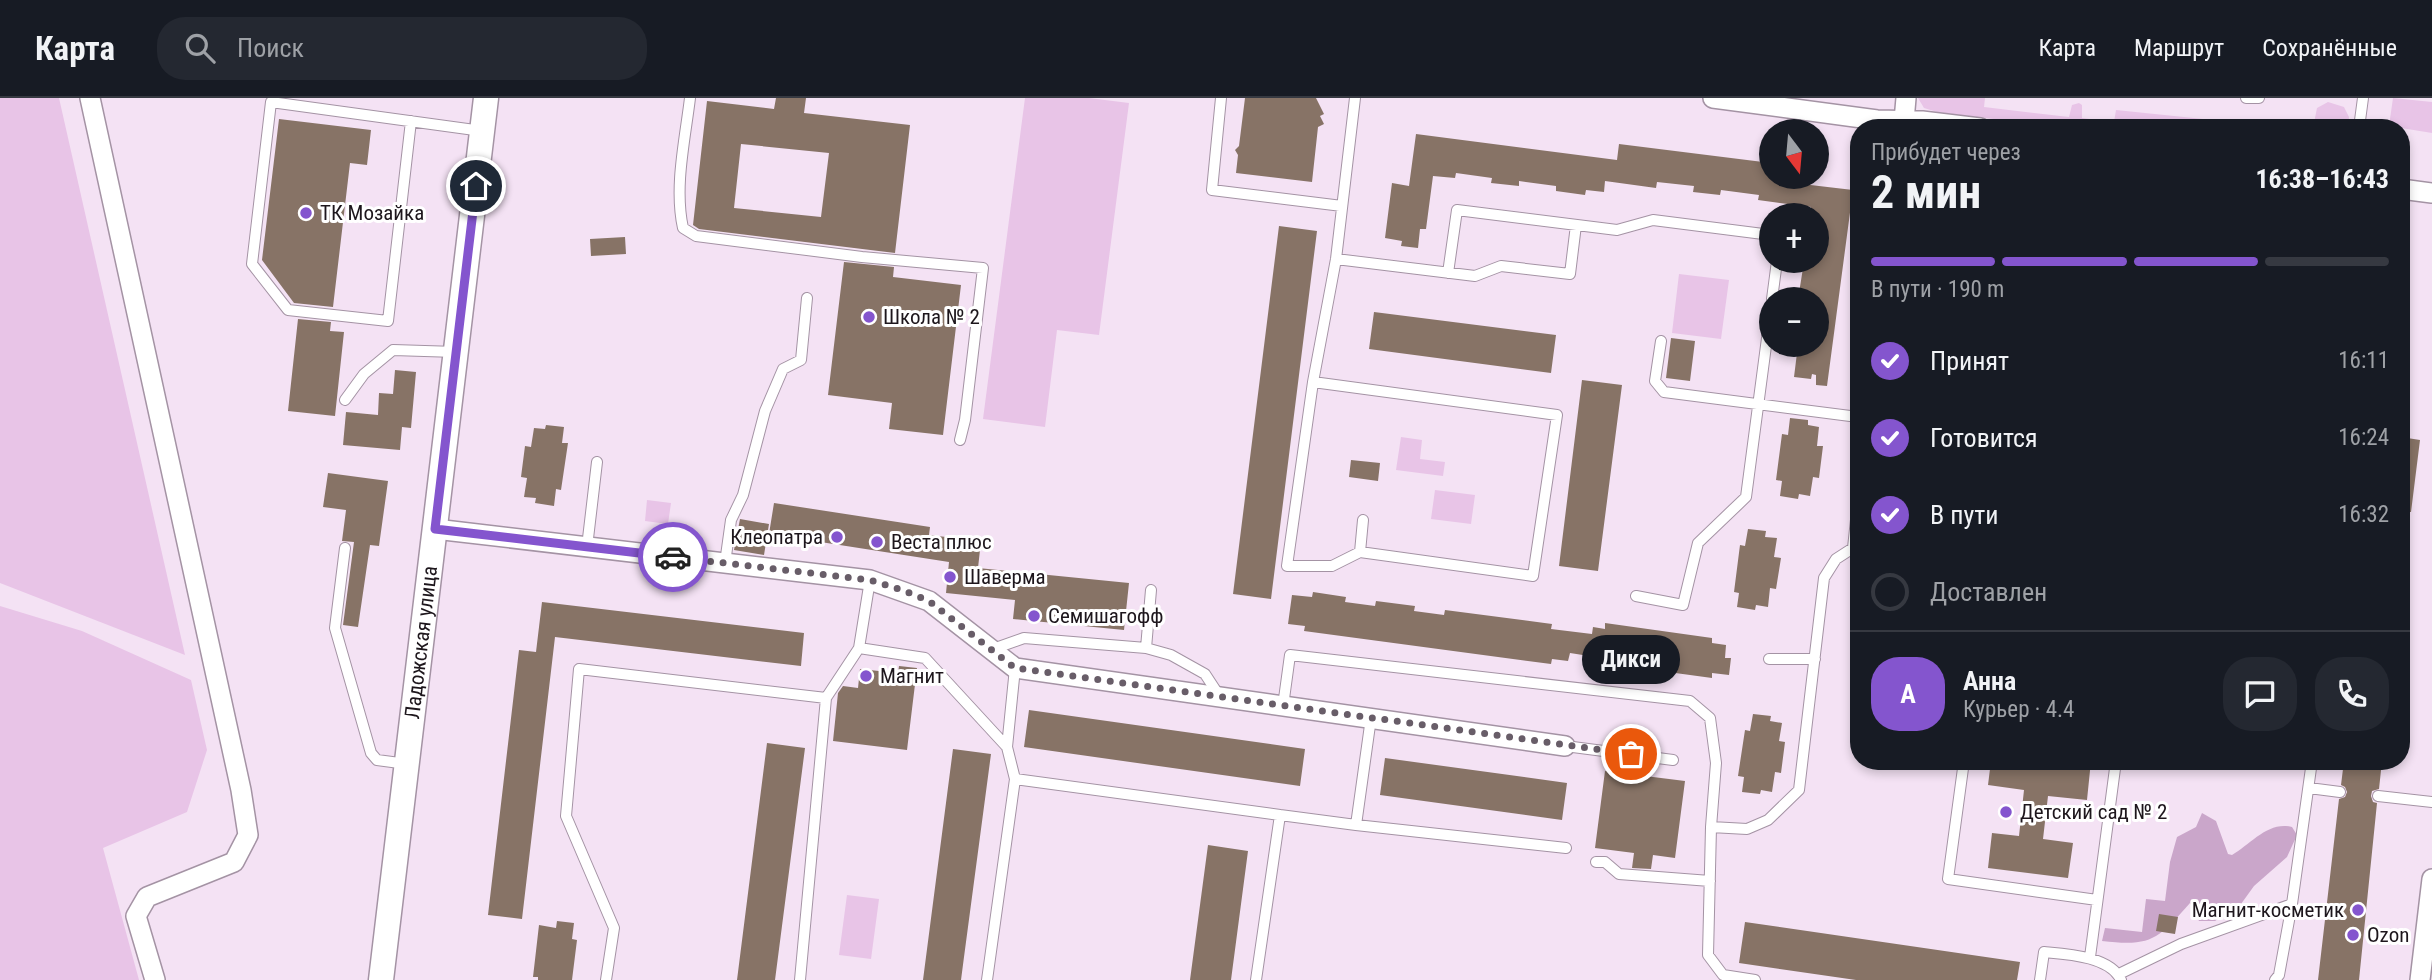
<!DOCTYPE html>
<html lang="ru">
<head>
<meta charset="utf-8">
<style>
	:root { --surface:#171b24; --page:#242831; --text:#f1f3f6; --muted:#9ea1a6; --line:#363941; --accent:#8455ce }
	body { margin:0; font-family:"Roboto Condensed",sans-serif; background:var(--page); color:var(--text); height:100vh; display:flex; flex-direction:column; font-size:26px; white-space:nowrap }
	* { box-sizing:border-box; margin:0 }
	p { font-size:23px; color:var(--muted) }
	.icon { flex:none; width:38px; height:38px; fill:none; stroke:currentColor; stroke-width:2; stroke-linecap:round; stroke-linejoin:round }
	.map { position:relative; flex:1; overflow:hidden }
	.drawer { position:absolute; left:1850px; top:21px; width:560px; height:651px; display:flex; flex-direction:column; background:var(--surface); border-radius:28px; box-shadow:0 4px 10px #0003 }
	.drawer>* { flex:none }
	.needle { width:46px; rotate:164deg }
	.buttons { position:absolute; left:1759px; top:21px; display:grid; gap:14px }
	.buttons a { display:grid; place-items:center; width:70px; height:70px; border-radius:50%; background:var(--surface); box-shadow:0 4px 10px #0003; font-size:35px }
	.pin { position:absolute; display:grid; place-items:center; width:60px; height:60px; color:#fff; margin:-30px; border:4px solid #fff; border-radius:50%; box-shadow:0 2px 7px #0007 }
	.courier { position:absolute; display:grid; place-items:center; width:70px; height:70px; margin:-35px; border:5px solid #8455ce; border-radius:50%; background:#fff; color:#222; box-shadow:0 2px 9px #0007 }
	.bubble { position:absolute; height:49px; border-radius:24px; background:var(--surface); box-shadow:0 4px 10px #0003; font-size:23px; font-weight:700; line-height:49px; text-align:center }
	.head em { font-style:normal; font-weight:700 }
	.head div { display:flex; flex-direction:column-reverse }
	.head { display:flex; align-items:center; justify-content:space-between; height:119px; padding:0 21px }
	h1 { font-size:46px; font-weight:700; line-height:52px }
	.bar { display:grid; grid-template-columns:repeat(4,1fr); gap:10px 7px; align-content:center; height:84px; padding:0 21px }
	.bar i { height:9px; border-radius:5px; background:var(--line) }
	.bar .selected { background:var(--accent) }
	.bar p { grid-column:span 4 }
	.line { display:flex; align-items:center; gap:18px; padding:0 21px; border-top:2px solid var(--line) }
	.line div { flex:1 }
	.round { display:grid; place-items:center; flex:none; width:74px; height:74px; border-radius:28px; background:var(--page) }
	ol { padding:0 21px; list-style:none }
	li { display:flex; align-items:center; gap:21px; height:77px }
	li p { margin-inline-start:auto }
	li .icon { padding:7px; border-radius:50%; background:var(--accent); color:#fff; stroke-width:4 }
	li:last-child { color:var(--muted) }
	li i { width:38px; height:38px; border:4px solid var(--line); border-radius:50% }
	header { display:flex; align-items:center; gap:42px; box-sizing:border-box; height:98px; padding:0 35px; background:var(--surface); border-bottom:2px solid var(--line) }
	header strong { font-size:33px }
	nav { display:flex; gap:38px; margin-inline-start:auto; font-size:24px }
	.search { width:490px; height:63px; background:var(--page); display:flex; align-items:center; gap:18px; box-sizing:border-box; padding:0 24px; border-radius:28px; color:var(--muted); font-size:26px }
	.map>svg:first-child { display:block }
</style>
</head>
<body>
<header>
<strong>Карта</strong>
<div class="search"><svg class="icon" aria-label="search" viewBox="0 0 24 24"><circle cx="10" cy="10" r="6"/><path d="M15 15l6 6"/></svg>Поиск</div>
<nav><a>Карта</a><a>Маршрут</a><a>Сохранённые</a></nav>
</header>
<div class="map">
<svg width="2432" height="882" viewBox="0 0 2432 882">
	<rect width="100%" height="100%" fill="#f4e2f4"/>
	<!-- green -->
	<path fill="#e8c4e7" d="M0,0H59L185,557L0,485Z
		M1025,0H1089L1129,5L1099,237L1057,232L1045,329L983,321Z
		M1918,0H1985L1984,9L2069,19L2072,7L2079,5L2082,7V20L2114,24L2116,12L2291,30H2066L1937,14L1924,10Z
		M2393,0L2432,4V35L2389,28Z
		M2328,4L2344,9L2349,19L2348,30H2313L2317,10Z
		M1679,176L1729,182L1721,241L1672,235Z
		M1401,339L1422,342L1420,361L1445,364L1443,378L1396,372Z
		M1435,392L1475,397L1471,426L1431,421Z
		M647,402L671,405L668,426L645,423Z
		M0,508L82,533L191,582L207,652L187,714L103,750L139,882H0Z
		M847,797L879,801L871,861L839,857Z"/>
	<!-- forest -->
	<path fill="#caa6ca" d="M2202,715L2216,723L2228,756L2232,757C2251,746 2268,723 2292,729L2297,737L2287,759L2254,788L2241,806L2215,823H2199L2190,805C2158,841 2152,849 2102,843L2105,830L2142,834L2146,801L2165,803L2170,764L2177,739L2196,729Z"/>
	<!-- building -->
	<path fill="#877366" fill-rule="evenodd" d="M776,0H806L804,15L910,27L895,155L699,131L693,127L707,3L774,11ZM741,46L829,55L821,119L734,110Z
		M1245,0H1316L1324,16L1320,18L1324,26L1318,29L1312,84L1236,75L1238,57L1235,52L1239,48Z
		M279,21L371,32L367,67L350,65L333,209L294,205L262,162Z
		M1416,36L1617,62L1619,46L1771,65V79H1803L1802,86L1853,92L1827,288L1816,287V277L1812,276L1811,281L1794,279L1798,247H1816V201H1804L1805,196L1799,195L1803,170L1808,171L1809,163H1816V117H1809L1811,109L1758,102L1759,97L1721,92L1720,97L1693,94L1694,88L1657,84L1656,90L1605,83L1604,94L1586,92L1585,97L1556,93V88L1519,83V88L1491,85L1492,80L1456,75L1455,80L1433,78L1426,131H1420L1418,150L1401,148L1402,143L1385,140L1392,85L1409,88Z
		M1279,128L1317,133L1271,501L1233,496Z
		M625,139L626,156L591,158L590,141Z
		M844,164L894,169L893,179L961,187L943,337L889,331L892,305L828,297Z
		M1374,214L1556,237L1551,275L1369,251Z
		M298,221L331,224L330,233L344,234L335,318L288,313Z
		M1671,240L1695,243L1690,283L1666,280Z
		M395,272L416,274L411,330L402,329L400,352L343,347L346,314L378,317L379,295L393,296Z
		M1582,282L1622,287L1598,473L1559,468Z
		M1790,320L1808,322V327L1819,329L1817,348H1823L1819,380L1813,379L1810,398L1799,396L1798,401L1780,398L1782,383L1776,382L1782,336L1788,337Z
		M546,327L564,329L562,345H568L561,392L556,391L554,408L535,405L536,400L524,399L527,380L521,379L525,348L531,349L534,330L545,331Z
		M2401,339L2420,342L2411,414H2401Z
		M1351,362L1380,365L1378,383L1349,379Z
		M328,375L388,383L379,448L370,447L358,529L343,527L354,444L342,443L346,412L323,409Z
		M774,405L930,429L929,437L981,443L978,470L1129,485L1124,532L1013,521L1015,502L946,495L949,464L769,436Z
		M740,421L769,426L764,457L734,452Z
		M1748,431L1766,433L1765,439L1777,440L1774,459L1781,460L1776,491L1770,490L1768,509L1756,507L1755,512L1737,509L1739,495L1734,494L1740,447L1745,448Z
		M1313,494L1346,499L1345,504L1375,508L1376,503L1415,508L1414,513L1444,517L1445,512L1552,526L1551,531L1592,536L1593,529L1605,531V525L1712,540V545L1726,547L1725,560H1731L1729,577L1712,575V580L1602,565V560L1570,555L1568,563L1552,561L1551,566L1304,533L1305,528L1288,526L1292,497L1312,499Z
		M542,504L804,535L801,568L555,539L522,821L488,817L519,552L536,554Z
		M899,568L917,570L907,652L833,643L838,595L843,588L858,590L860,571L898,575Z
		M1029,612L1305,651L1300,688L1024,649Z
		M1753,616L1771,618L1770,623L1782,625L1779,643L1785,644L1781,675L1775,674L1772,694L1761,692L1760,696L1742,694L1744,679L1738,678L1745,632L1750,633Z
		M767,645L805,650L775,882H737Z
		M953,651L991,656L964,859L961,882H923Z
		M1385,660L1567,685L1562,722L1380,697Z
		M1991,663H2091L2087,702L2048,698L2043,741L2073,745L2068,780L1988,770L1992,735L2019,738L2024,692L1988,687Z
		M2344,663H2382L2379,691L2372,693L2371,698L2373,704L2377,705L2359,882H2318L2339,701L2345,699L2347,694L2345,689L2341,687Z
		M1605,673L1685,683L1675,760L1653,757L1651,771L1632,770L1634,755L1595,750Z
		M1208,747L1248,753L1231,882H1190Z
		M2159,816L2178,819L2175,836L2156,833Z
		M557,823L574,825L572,841L577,842L572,882H538V879H533L539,827L556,830Z
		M1745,824L2020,864L2017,882H1856L1739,865Z"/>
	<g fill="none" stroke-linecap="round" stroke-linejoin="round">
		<defs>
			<path id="service" d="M690,0C685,42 674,89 683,130L696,138L862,159L983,170L965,322L960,342
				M1221,0L1212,92L1342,108
				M2246,0H2259
				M411,23L388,223L288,212L252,166L271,4L482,33
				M2359,30L2363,0
				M1336,161L1475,178L1501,168L1570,176L1576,127
				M1448,175L1457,112L1617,132L1653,122L1771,137
				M1772,201L1777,163
				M1661,243L1655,283L1664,294L1858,319
				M1313,284L1557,317L1533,478L1360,454L1332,468H1287L1313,284L1336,161L1355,0
				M345,302L364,276L393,252L456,254
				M587,449L597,364
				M345,450L335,530L371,655L377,662L407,666
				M1360,454L1363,422
				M725,465L731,422L743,397L765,313L783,271L801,262L807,200
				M1636,498L1683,507L1698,445L1746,399L1771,210
				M859,550L925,560L1007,649
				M1146,550L1151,492
				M993,551L1024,540L1146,550L1171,557L1205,576L1220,599
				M1769,561H1815
				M1283,608L1290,557L1690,603L1710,620L1716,665L1711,729L1708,857L1723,877L1755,882
				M1565,648L1673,662
				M1964,663L1948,781L2097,802
				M1015,681L1280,717
				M2309,690L2340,694
				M2378,698L2432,704
				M1356,727L1371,620
				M1711,729L1747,731L1768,722L1799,692L1824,480L1836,461L1853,450L1858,403
				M1596,764H1605L1619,776L1710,783
				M2090,859L2116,663
				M2119,876L2181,846L2292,806
				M606,882L614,830L566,718L579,571L826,600L859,550L870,482
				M800,882L826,600
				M987,882L1015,681L1007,649L1015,570
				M1256,882L1280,717L1356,727L1566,750
				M2040,882L2044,854C2066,856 2110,858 2121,882
				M2275,882L2279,877L2292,806L2312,663"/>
			<path id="minor" d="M90,0L241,692L248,737L234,764L147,799L136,818L155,882
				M1713,0L1877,22L1922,23L1980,30
				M1904,23L1906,0
				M2401,91L2432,95
				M435,431L870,482L929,503L1015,570L1565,648
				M2420,882L2432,781"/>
			<g id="tertiary">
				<path id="s1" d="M381,882L486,0"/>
			</g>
		</defs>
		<!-- service casing -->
		<use href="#service" stroke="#a493a4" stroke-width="12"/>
		<!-- minor casing -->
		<use href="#minor" stroke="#a493a4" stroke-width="22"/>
		<!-- tertiary casing -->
		<use href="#tertiary" stroke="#a493a4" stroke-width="27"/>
		<!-- service -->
		<use href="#service" stroke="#fff" stroke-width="10"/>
		<!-- minor -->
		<use href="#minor" stroke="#fff" stroke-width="19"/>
		<!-- tertiary -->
		<use href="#tertiary" stroke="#fff" stroke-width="24"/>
	</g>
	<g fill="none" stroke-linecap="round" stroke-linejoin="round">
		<!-- done -->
		<path stroke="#685d68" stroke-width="7" stroke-dasharray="0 12.6" d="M673,459L870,482L902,492L929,503L1015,570L1631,656"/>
		<!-- route -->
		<path stroke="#8455ce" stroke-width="9" d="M476,88L435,431L673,459"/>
	</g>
	<!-- markers -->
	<g fill="#8455ce" stroke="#fff" stroke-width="2.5">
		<circle cx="306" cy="115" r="7"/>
		<circle cx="869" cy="219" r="7"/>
		<circle cx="837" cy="439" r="7"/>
		<circle cx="877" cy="444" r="7"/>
		<circle cx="950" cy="479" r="7"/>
		<circle cx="1034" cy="518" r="7"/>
		<circle cx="866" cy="578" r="7"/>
		<circle cx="2006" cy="714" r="7"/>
		<circle cx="2358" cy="812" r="7"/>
		<circle cx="2353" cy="837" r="7"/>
	</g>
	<g text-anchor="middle" stroke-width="6" stroke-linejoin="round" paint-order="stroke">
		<!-- poi labels -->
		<g font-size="21" fill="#1d161c" stroke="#fff" text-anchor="start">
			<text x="320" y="122">ТК Мозайка</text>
			<text x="883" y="226">Школа № 2</text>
			<text x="823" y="446" text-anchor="end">Клеопатра</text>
			<text x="891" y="451">Веста плюс</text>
			<text x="964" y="486">Шаверма</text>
			<text x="1048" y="525">Семишагофф</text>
			<text x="880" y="585">Магнит</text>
			<text x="2020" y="721">Детский сад № 2</text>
			<text x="2344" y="819" text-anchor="end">Магнит-косметик</text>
			<text x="2367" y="844">Ozon</text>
		</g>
		<!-- street labels -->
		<g font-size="21" fill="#1d161c" stroke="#fff">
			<text dy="7" stroke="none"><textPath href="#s1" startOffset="340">Ладожская улица</textPath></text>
		</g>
	</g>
</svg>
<div class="buttons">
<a><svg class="needle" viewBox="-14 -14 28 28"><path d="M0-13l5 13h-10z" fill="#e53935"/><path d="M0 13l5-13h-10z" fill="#9ea1a6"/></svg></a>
<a>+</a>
<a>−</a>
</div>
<div class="pin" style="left:1631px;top:656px;background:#ea580c"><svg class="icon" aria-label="bag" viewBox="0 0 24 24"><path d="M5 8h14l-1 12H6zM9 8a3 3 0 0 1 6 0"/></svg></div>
<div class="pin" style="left:476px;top:88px;background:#1f2937"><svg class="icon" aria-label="home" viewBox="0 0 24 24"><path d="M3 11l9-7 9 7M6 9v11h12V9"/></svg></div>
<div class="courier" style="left:673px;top:459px"><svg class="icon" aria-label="car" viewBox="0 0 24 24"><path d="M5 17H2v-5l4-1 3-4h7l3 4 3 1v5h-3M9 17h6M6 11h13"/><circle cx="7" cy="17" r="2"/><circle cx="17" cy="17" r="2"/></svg></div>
<div class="bubble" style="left:1582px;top:537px;width:98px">Дикси</div>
<section class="drawer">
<div class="head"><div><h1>2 мин</h1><p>Прибудет через</p></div><em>16:38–16:43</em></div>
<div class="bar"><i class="selected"></i><i class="selected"></i><i class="selected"></i><i></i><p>В пути · 190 m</p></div>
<ol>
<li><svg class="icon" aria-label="check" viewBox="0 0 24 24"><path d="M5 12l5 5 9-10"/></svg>Принят<p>16:11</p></li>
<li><svg class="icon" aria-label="check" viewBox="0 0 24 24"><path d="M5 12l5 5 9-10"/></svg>Готовится<p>16:24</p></li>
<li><svg class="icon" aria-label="check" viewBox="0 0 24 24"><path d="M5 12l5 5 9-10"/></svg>В пути<p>16:32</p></li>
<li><i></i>Доставлен</li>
</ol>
<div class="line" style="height:126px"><b class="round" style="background:var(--accent);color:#fff">А</b><div><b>Анна</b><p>Курьер · 4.4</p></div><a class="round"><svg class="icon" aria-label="chat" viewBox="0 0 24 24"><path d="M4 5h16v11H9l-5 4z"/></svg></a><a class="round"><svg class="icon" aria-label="phone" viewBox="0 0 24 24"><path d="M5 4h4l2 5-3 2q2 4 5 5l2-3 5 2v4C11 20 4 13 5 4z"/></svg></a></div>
</section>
</div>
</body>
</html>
